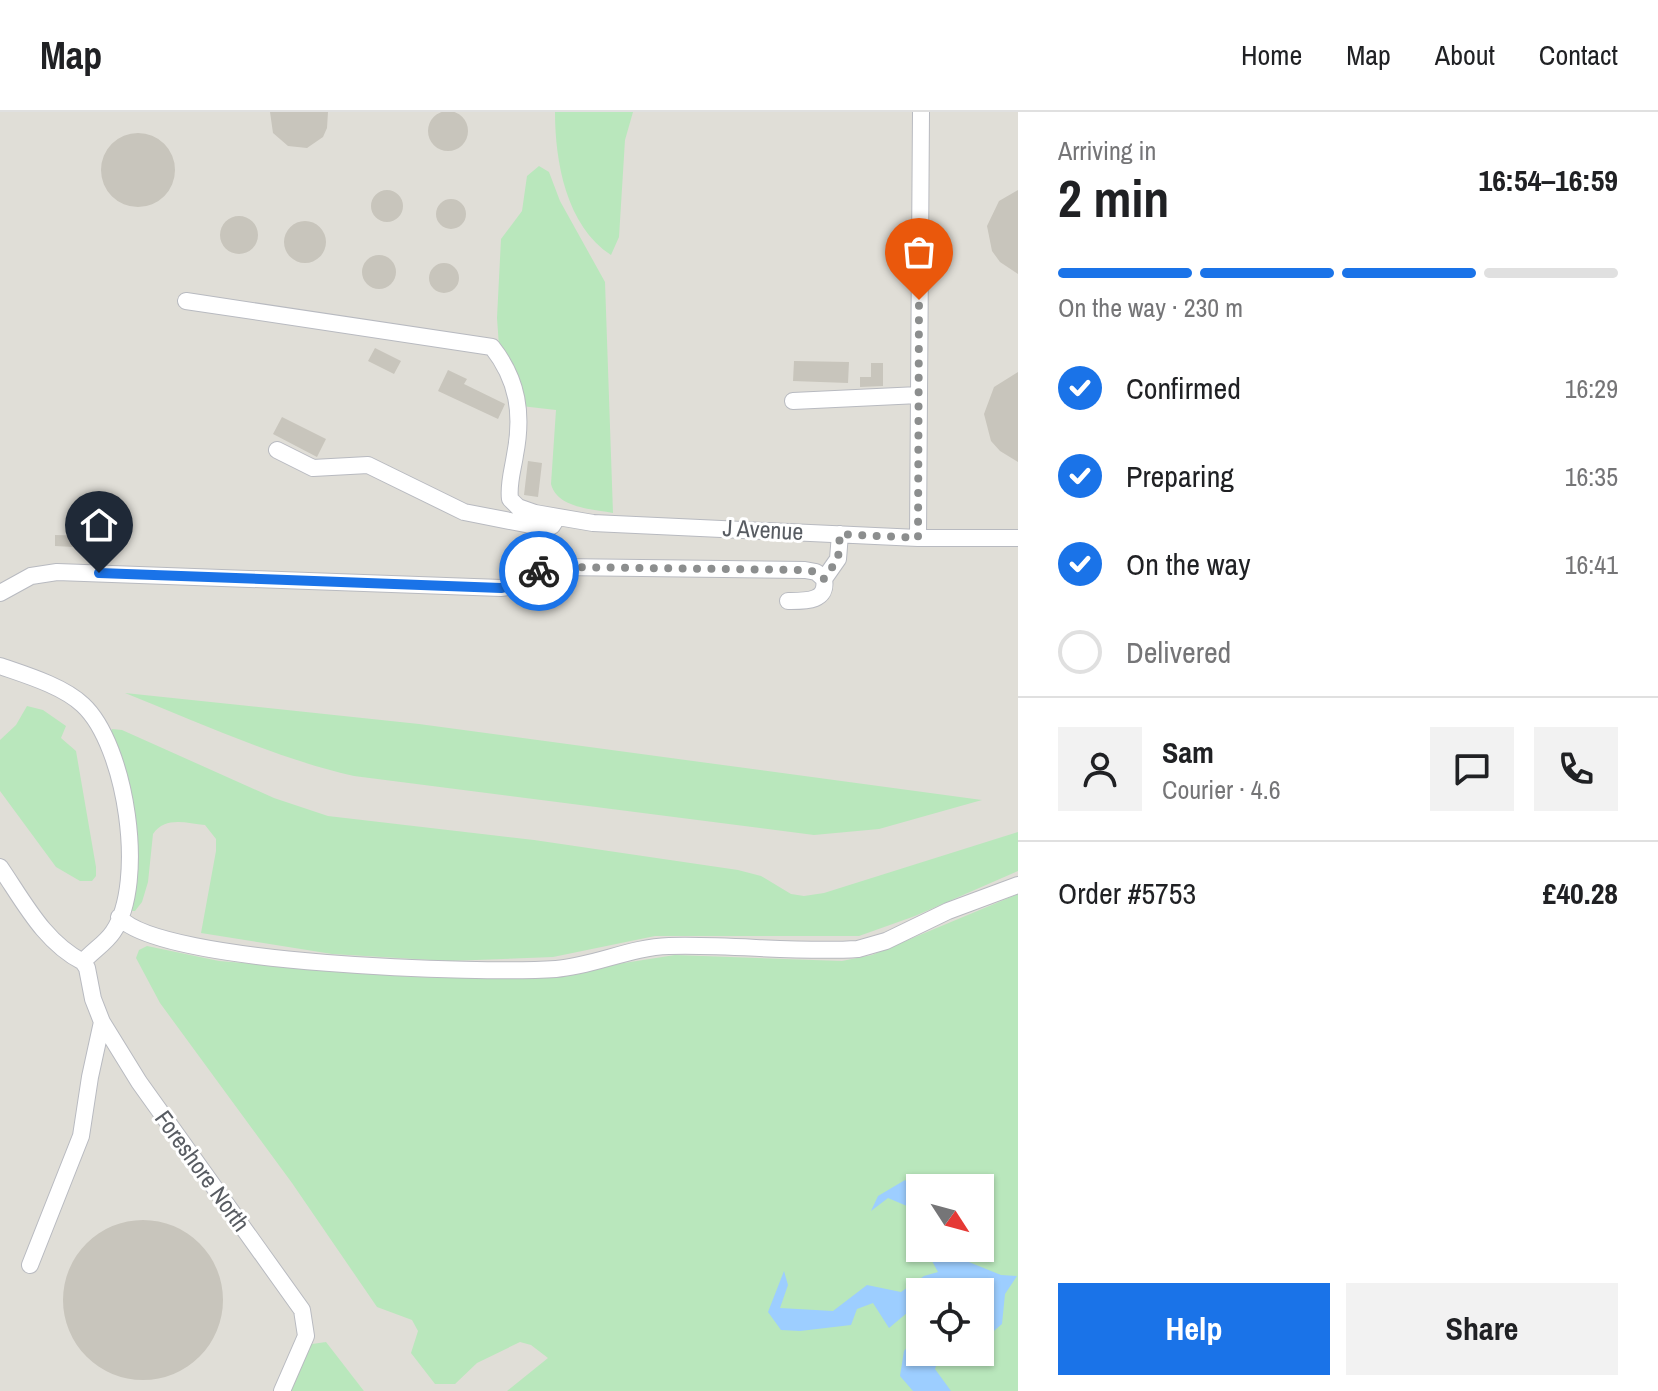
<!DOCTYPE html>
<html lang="en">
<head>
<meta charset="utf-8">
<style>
	:root { --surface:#fff; --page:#f2f2f2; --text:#202124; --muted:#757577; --line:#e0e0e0; --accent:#1a73e8 }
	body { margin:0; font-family:"Archivo Narrow",sans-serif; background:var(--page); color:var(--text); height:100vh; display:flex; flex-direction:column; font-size:30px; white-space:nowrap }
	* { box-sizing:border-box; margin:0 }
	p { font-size:26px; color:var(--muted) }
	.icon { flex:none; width:44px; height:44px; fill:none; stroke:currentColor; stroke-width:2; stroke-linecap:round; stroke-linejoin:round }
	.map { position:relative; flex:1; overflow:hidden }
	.panel { display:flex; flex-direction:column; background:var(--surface); width:640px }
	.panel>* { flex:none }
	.needle { width:52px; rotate:126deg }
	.fabs { position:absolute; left:906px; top:1062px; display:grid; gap:16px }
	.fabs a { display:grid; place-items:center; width:88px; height:88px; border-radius:0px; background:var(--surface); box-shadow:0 2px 6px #0004; font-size:40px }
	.pin { position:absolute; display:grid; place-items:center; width:68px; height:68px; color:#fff; margin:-82px -34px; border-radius:50% 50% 50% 0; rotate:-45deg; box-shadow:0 0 8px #0007 }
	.pin .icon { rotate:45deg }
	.courier { position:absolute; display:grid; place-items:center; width:80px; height:80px; margin:-40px; border:6px solid #1a73e8; border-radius:50%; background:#fff; color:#222; box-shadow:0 2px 10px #0007 }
	.summary em { font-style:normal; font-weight:800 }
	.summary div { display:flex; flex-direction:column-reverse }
	.summary { display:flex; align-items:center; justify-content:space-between; height:136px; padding:0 40px }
	h1 { font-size:52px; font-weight:800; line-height:60px }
	.bar { display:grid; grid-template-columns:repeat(4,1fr); gap:12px 8px; align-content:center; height:96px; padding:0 40px }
	.bar i { height:10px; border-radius:6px; background:var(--line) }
	.bar .active { background:var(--accent) }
	.bar p { grid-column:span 4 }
	.line { display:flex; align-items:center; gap:20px; padding:0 40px; border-top:2px solid var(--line) }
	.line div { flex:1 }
	.round { display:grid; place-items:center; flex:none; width:84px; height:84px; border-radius:0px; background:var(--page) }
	ol { padding:0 40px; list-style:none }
	li { display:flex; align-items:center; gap:24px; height:88px }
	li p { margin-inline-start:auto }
	li .icon { padding:8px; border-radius:50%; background:var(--accent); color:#fff; stroke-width:4 }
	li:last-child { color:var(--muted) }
	li i { width:44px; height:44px; border:4px solid var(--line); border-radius:50% }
	.primary-button { display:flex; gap:16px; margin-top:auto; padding:16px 40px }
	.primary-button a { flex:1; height:92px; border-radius:0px; background:var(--accent); color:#fff; font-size:32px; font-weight:800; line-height:92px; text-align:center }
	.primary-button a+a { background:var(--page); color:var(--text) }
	header { display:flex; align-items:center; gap:48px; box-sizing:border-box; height:112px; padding:0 40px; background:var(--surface); border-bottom:2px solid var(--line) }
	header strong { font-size:38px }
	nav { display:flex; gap:44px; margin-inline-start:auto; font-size:28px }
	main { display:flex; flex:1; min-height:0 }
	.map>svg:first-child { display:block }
</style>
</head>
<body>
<header>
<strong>Map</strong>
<nav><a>Home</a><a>Map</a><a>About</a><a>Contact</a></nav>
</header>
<main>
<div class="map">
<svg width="1018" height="1279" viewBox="0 0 1018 1279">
	<rect width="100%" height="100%" fill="#edebdf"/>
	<!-- industrial -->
	<path fill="#e0ded7" d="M0,0H1018V979L582,1279H364L325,1230L282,1279H0Z"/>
	<!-- green -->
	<path fill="#b9e7bc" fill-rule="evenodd" d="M555,0H633L625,28L619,125L611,143C566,114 555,49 555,0Z
		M539,54L549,60L560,89L605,170L613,401C592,397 557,396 551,372L556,298L521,294L499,234L497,206L501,127L522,99L527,64Z
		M125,581L419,612L982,688L879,717L814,723L354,664C275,646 200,611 125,581Z
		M27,594L43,598L66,614L61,626L76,639L96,755V764L92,769H80L56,755L0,679V628L16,613Z
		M112,617L122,618L274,686L328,704L534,728L738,758L761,764L791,782L804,784L824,781L1018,720V759L915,804L859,824H655L553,845L448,849L332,842L201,821L216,739V727L205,713C186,711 165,704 153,722L148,770L142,790L135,799H128L132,771L108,624Z
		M1018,782V1279H507L548,1246L531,1233L520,1230L477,1251L455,1272H435L411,1241L418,1219L412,1208L377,1195L292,1071L160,891L136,846L139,838L147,834L219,849L414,865L522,867L675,843L842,849L872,843ZM920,1076H980V1136H920ZM920,1180H980V1240H920Z
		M326,1230L364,1279H282L305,1233Z"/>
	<!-- water -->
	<path fill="#9dceff" d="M905,1068L920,1083V1118L914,1097L888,1086L871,1099L878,1084Z
		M925,1136H946L949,1142L1001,1163L1017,1164L1005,1182L1002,1212L980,1231L984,1173L957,1166L935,1180H920V1190L889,1216L873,1191L857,1197L851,1213L800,1219L781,1218L768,1200L784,1159L788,1173L780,1196L833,1199L867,1173L901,1180L924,1164L938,1160Z
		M920,1220V1240H941L935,1257L951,1279H913L900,1264L904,1239Z"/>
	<!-- building -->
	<path fill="#c8c5bc" d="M428 19a20 20 0 1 1 40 0a20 20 0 1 1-40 0Z
		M270,0H328L327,16L323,25L307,36L288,34L273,21Z
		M101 58a37 37 0 1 1 74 0a37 37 0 1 1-74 0Z
		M1018,78V162L1000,150L992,139L987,114L999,89Z
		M371 94a16 16 0 1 1 32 0a16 16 0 1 1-32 0Z
		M436 102a15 15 0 1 1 30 0a15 15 0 1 1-30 0Z
		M220 123a19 19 0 1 1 38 0a19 19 0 1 1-38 0Z
		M284 130a21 21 0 1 1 42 0a21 21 0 1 1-42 0Z
		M362 160a17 17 0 1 1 34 0a17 17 0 1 1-34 0Z
		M429 166a15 15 0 1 1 30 0a15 15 0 1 1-30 0Z
		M375,236L401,249L394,262L368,249Z
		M794,249L849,250L848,271L793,269Z
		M871,251H883V274L860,275V265H871Z
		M448,258L467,267L464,272L505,292L498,307L438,279Z
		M1018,260V350L1000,339L991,329L984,302L994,275Z
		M282,305L326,327L317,345L273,322Z
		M528,349L542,351L538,385L524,383Z
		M55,423L93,424V436L55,434Z
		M63 1188a80 80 0 1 1 160 0a80 80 0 1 1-160 0Z"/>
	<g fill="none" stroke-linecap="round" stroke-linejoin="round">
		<defs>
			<path id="minor" d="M186,189L492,235C518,268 523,302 515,343C513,357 508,372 510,387L518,395L535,401L593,411L918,426H1018
				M793,289L919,283
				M277,338L313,356L368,353L464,400L546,416L552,414L557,406
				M918,426L921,0
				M0,481L31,464L57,460L501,476C522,475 538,458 560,455L805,458L816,460L824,467L838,447L840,422
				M788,489C805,489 828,490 824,467
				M0,554C26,563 63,574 83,593C126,633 147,770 113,820C105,832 92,839 83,850
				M0,755C24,790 44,830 83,850
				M119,805C160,853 486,862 556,857C594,854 631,835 669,834C732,832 795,841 858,837L886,829L948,799L1018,773
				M83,850L87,856L93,887L102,910L139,970L302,1198L306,1224L282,1279
				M30,1153L81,1024L90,965L102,910"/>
		</defs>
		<!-- minor casing -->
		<use href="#minor" stroke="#b8bac0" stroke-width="18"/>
		<!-- minor -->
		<use href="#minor" stroke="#fff" stroke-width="16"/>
	</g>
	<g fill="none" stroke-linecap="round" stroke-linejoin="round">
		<!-- done -->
		<path stroke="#8c8e8e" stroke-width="8" stroke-dasharray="0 14.4" d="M539,459L560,455L805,458L816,460L824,467L838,447L840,422L918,426L919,188"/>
		<!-- route -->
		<path stroke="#1a73e8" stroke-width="10" d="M99,461L501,476L516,473L539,459"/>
	</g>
	<g text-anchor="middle" stroke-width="6" stroke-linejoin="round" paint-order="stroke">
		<!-- street labels -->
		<g font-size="24" fill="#585c62" stroke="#fff">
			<text transform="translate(763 418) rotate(3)" y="8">J Avenue</text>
			<text transform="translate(202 1059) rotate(54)" y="8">Foreshore North</text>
		</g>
	</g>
</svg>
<div class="fabs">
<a><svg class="needle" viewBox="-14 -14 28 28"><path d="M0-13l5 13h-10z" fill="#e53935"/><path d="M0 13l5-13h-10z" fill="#757577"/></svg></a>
<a><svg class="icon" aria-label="locate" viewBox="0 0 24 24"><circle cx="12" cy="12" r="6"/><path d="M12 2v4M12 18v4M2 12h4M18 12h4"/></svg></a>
</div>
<div class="pin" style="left:919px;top:188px;background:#ea580c"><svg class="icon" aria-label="bag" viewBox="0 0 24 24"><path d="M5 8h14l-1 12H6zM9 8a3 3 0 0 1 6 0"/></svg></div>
<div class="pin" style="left:99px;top:461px;background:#1f2937"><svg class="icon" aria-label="home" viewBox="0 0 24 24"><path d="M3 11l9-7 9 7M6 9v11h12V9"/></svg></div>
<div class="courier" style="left:539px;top:459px"><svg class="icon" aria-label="bike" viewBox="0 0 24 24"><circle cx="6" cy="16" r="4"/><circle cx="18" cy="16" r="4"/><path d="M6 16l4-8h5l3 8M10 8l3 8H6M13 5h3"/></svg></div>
</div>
<section class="panel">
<div class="summary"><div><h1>2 min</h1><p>Arriving in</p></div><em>16:54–16:59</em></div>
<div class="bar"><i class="active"></i><i class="active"></i><i class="active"></i><i></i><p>On the way · 230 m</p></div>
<ol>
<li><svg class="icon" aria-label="check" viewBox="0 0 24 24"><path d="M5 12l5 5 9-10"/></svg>Confirmed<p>16:29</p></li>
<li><svg class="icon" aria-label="check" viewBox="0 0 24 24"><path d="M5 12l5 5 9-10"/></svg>Preparing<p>16:35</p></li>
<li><svg class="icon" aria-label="check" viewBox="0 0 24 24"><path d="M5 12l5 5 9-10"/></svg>On the way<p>16:41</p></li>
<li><i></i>Delivered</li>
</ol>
<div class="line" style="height:144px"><a class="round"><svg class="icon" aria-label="person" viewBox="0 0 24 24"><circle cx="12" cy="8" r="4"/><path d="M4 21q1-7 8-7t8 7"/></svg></a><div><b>Sam</b><p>Courier · 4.6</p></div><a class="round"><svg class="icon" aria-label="chat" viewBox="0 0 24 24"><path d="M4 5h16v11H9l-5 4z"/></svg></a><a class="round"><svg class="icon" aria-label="phone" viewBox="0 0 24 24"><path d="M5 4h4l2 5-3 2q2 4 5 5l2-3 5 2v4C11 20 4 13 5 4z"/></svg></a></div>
<div class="line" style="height:104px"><div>Order #5753</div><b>£40.28</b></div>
<div class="primary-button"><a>Help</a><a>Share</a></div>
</section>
</main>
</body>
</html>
